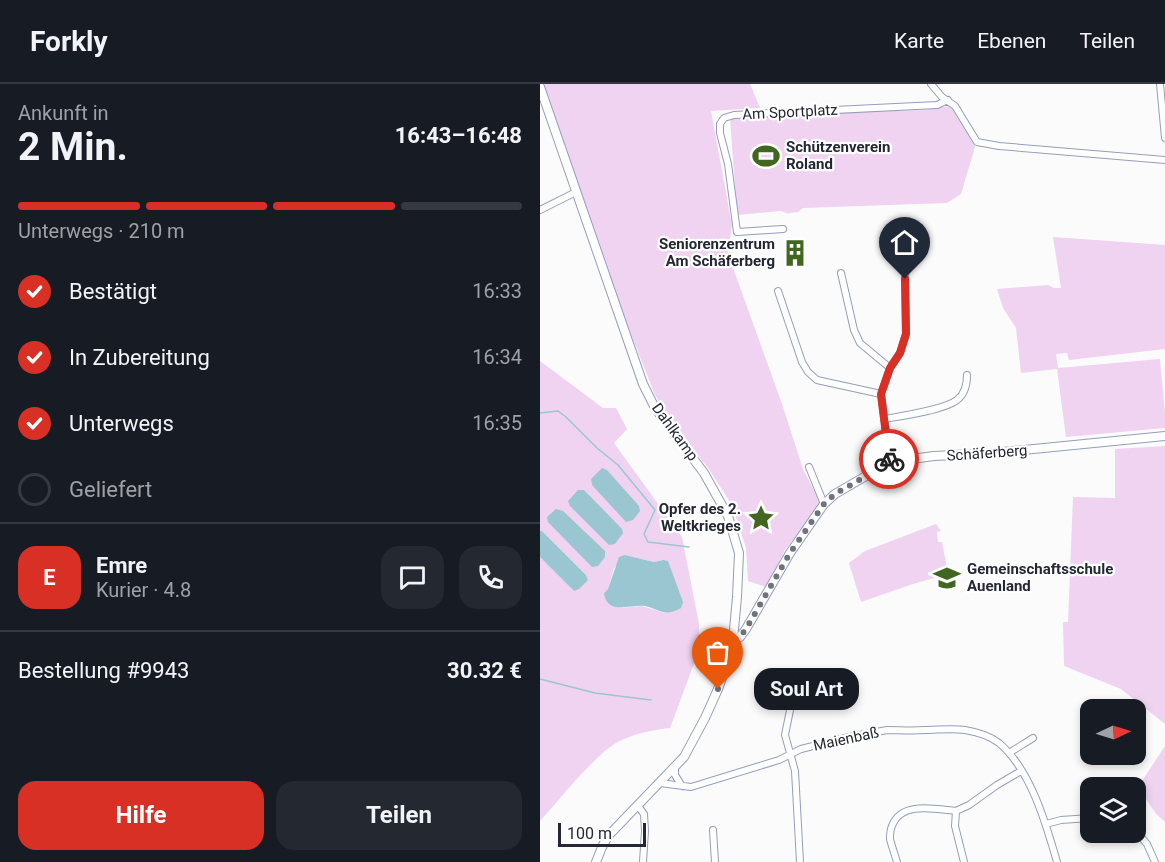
<!DOCTYPE html>
<html lang="de">
<head>
<meta charset="utf-8">
<style>
	:root { --surface:#171b24; --page:#242831; --text:#f1f3f6; --muted:#9ea1a6; --line:#363941; --accent:#d93025 }
	body { margin:0; font-family:Roboto,sans-serif; background:var(--page); color:var(--text); height:100vh; display:flex; flex-direction:column; font-size:22px; white-space:nowrap }
	* { box-sizing:border-box; margin:0 }
	p { font-size:20px; color:var(--muted) }
	.icon { flex:none; width:33px; height:33px; fill:none; stroke:currentColor; stroke-width:2; stroke-linecap:round; stroke-linejoin:round }
	.map { position:relative; flex:1; overflow:hidden }
	.drawer { display:flex; flex-direction:column; background:var(--surface); width:540px }
	.drawer>* { flex:none }
	.needle { width:39px; rotate:86deg }
	.fabs { position:absolute; left:540px; top:615px; display:grid; gap:12px }
	.fabs a { display:grid; place-items:center; width:66px; height:66px; border-radius:12px; background:var(--surface); box-shadow:0 3px 9px #0003; font-size:30px }
	.scale { position:absolute; left:18px; bottom:15px; width:88px; box-sizing:border-box; padding-left:6px; border:3px solid #242834; border-top:0; font-size:16px; line-height:21px; white-space:nowrap; color:#242834; -webkit-text-stroke:4px #fff; paint-order:stroke }
	.pin { position:absolute; display:grid; place-items:center; width:51px; height:51px; color:#fff; margin:-62px -26px; border-radius:50% 50% 50% 0; rotate:-45deg; box-shadow:0 0 6px #0007 }
	.pin .icon { rotate:45deg }
	.courier { position:absolute; display:grid; place-items:center; width:60px; height:60px; margin:-30px; border:4px solid #d93025; border-radius:50%; background:#fff; color:#222; box-shadow:0 2px 8px #0007 }
	.bubble { position:absolute; height:42px; border-radius:18px; background:var(--surface); box-shadow:0 3px 9px #0003; font-size:20px; font-weight:700; line-height:42px; text-align:center }
	.summary em { font-style:normal; font-weight:700 }
	.summary div { display:flex; flex-direction:column-reverse }
	.summary { display:flex; align-items:center; justify-content:space-between; height:102px; padding:0 18px }
	h1 { font-size:39px; font-weight:700; line-height:45px }
	.bar { display:grid; grid-template-columns:repeat(4,1fr); gap:9px 6px; align-content:center; height:72px; padding:0 18px }
	.bar i { height:8px; border-radius:4px; background:var(--line) }
	.bar .selected { background:var(--accent) }
	.bar p { grid-column:span 4 }
	.line { display:flex; align-items:center; gap:15px; padding:0 18px; border-top:2px solid var(--line) }
	.line div { flex:1 }
	.round { display:grid; place-items:center; flex:none; width:63px; height:63px; border-radius:18px; background:var(--page) }
	ol { padding:0 18px; list-style:none }
	li { display:flex; align-items:center; gap:18px; height:66px }
	li p { margin-inline-start:auto }
	li .icon { padding:6px; border-radius:50%; background:var(--accent); color:#fff; stroke-width:4 }
	li:last-child { color:var(--muted) }
	li i { width:33px; height:33px; border:3px solid var(--line); border-radius:50% }
	.button { display:flex; gap:12px; margin-top:auto; padding:12px 18px }
	.button a { flex:1; height:69px; border-radius:18px; background:var(--accent); color:#fff; font-size:24px; font-weight:700; line-height:69px; text-align:center }
	.button a+a { background:var(--page); color:var(--text) }
	header { display:flex; align-items:center; gap:36px; box-sizing:border-box; height:84px; padding:0 30px; background:var(--surface); border-bottom:2px solid var(--line) }
	header strong { font-size:28px }
	nav { display:flex; gap:33px; margin-inline-start:auto; font-size:21px }
	main { display:flex; flex:1; min-height:0 }
	.map>svg:first-child { display:block }
</style>
</head>
<body>
<header>
<strong>Forkly</strong>
<nav><a>Karte</a><a>Ebenen</a><a>Teilen</a></nav>
</header>
<main>
<section class="drawer">
<div class="summary"><div><h1>2 Min.</h1><p>Ankunft in</p></div><em>16:43–16:48</em></div>
<div class="bar"><i class="selected"></i><i class="selected"></i><i class="selected"></i><i></i><p>Unterwegs · 210 m</p></div>
<ol>
<li><svg class="icon" aria-label="check" viewBox="0 0 24 24"><path d="M5 12l5 5 9-10"/></svg>Bestätigt<p>16:33</p></li>
<li><svg class="icon" aria-label="check" viewBox="0 0 24 24"><path d="M5 12l5 5 9-10"/></svg>In Zubereitung<p>16:34</p></li>
<li><svg class="icon" aria-label="check" viewBox="0 0 24 24"><path d="M5 12l5 5 9-10"/></svg>Unterwegs<p>16:35</p></li>
<li><i></i>Geliefert</li>
</ol>
<div class="line" style="height:108px"><b class="round" style="background:var(--accent);color:#fff">E</b><div><b>Emre</b><p>Kurier · 4.8</p></div><a class="round"><svg class="icon" aria-label="chat" viewBox="0 0 24 24"><path d="M4 5h16v11H9l-5 4z"/></svg></a><a class="round"><svg class="icon" aria-label="phone" viewBox="0 0 24 24"><path d="M5 4h4l2 5-3 2q2 4 5 5l2-3 5 2v4C11 20 4 13 5 4z"/></svg></a></div>
<div class="line" style="height:78px"><div>Bestellung #9943</div><b>30.32 €</b></div>
<div class="button"><a>Hilfe</a><a>Teilen</a></div>
</section>
<div class="map">
<svg width="625" height="778" viewBox="0 0 625 778">
	<rect width="100%" height="100%" fill="#fbfbfb"/>
	<!-- green -->
	<path fill="#efd3f0" fill-rule="evenodd" d="M4,0H210L220,24L171,27L192,141L188,170L242,320L263,385L281,420L245,466L226,503L208,497L206,464L192,421L168,384L129,334L115,311L78,217Z
		M411,22L430,53L435,63L421,110L407,119L263,124L258,128L249,129V130L241,127L197,131L190,34L257,30L383,26Z
		M513,153L625,161V265L529,276L527,269L516,270L518,284L620,275L625,330V344L526,353L517,285L481,289L476,244L463,224L457,205L508,201L514,204H521Z
		M0,277L63,324H76L87,345L74,359L142,453L159,540V566L130,644C112,646 92,650 76,659C50,676 21,714 0,737V473L34,507L48,496L46,491L2,447H0ZM85,471L114,478L123,476L125,529L102,522L80,524L64,509L68,505L74,484Z
		M625,362V640L581,605L524,582L523,538H528L533,413L575,414V365Z
		M396,440L401,447L397,448L398,458H402L408,490L373,500L321,518L309,479L325,467Z
		M625,662V738L616,730L598,703Z"/>
	<!-- water -->
	<path fill="#9ac6d2" d="M62,384L67,386L99,422L100,427L93,436L86,438L52,401L51,395Z
		M38,406H44L82,445L83,449L75,460L69,461L30,422L28,417Z
		M16,425L23,427L65,467V473L58,482L52,483L8,438L7,433Z
		M0,447H2L46,491L48,496L39,505L34,507L0,473Z
		M85,471L114,478L123,476L128,477L143,518L141,524C124,533 121,526 105,522C91,520 67,532 64,509L68,505L79,473Z"/>
	<g fill="none" stroke-linecap="round" stroke-linejoin="round">
		<!-- stream -->
		<path stroke="#9ac6d2" stroke-width="1.5" d="M0,329L18,327L26,333L57,364L78,381L115,426L104,450L108,458L149,463
			M0,595L55,609L111,616"/>
		<defs>
			<path id="minor" d="M391,0L402,13L415,22L437,58L459,62L625,76
				M620,0L625,54
				M0,126L36,108
				M243,145L197,148L188,80L180,49V40L184,34L194,31L397,21L408,16
				M301,189L314,246L320,259L350,284
				M238,207L262,278L268,288L277,296L341,310
				M344,335C362,332 404,326 417,316C425,310 427,300 427,291
				M350,378L341,310L350,284L360,269L366,250L365,177
				M269,383L284,420
				M252,607L251,621L245,651L255,687L260,778
				M469,669L493,654
				M135,684V691L142,702
				M120,699L151,703L239,676L261,665L309,653L347,646C359,646 372,647 384,646C397,646 412,644 425,646C437,648 450,652 459,659C491,686 506,740 517,778
				M98,722L104,730L105,747L103,778
				M416,727L429,721L457,701L481,687
				M506,740L521,736L550,734
				M173,746L175,778
				M596,747L607,760L615,778
				M357,778C355,771 352,763 350,755C350,751 350,746 352,742C361,717 395,725 416,727L415,742L424,778"/>
			<path id="tertiary" d="M0,3L103,300L115,324L164,389L188,432L199,469L197,513L193,556L189,574L178,605L165,634L144,673L68,752L62,763L56,778"/>
			<path id="secondary" d="M193,556L200,553L206,545L250,469L284,420L295,410L350,378L394,372L453,369L625,352"/>
		</defs>
		<!-- minor casing -->
		<use href="#minor" stroke="#949ebc" stroke-width="8"/>
		<!-- tertiary casing -->
		<use href="#tertiary" stroke="#949ebc" stroke-width="10"/>
		<!-- secondary casing -->
		<use href="#secondary" stroke="#949ebc" stroke-width="10"/>
		<!-- minor -->
		<use href="#minor" stroke="#fff" stroke-width="6"/>
		<!-- tertiary -->
		<use href="#tertiary" stroke="#fff" stroke-width="8"/>
		<!-- secondary -->
		<use href="#secondary" stroke="#fff" stroke-width="8"/>
	</g>
	<g fill="none" stroke-linecap="round" stroke-linejoin="round">
		<!-- done -->
		<path stroke="#6f727a" stroke-width="6" stroke-dasharray="0 10.8" d="M178,605L189,574L193,556L200,553L206,545L250,469L284,420L295,410L350,378L349,375"/>
		<!-- route -->
		<path stroke="#d93025" stroke-width="8" d="M349,375L341,310L350,284L360,269L366,250L365,195"/>
	</g>
	<!-- icons -->
	<defs>
		<symbol id="stadium-bare" viewBox="-9 -9 18 18"><path d="M0-5a6.5 5 0 1 0 0 10a6.5 5 0 1 0 0-10ZM-3.5-1.8h7v3.6h-7Z" fill="#406620" stroke="#fff" stroke-width="2.5" paint-order="stroke"/></symbol>
		<symbol id="building-bare" viewBox="-9 -9 18 18"><path d="M-4-6H4V6H1V3H-1V6H-4ZM-2.5-4.3h1.7v1.8h-1.7ZM.8-4.3h1.7v1.8H.8ZM-2.5-1h1.7V.8h-1.7ZM.8-1h1.7V.8H.8Z" fill="#406620" stroke="#fff" stroke-width="2.5" paint-order="stroke"/></symbol>
		<symbol id="sight-bare" viewBox="-9 -9 18 18"><path d="M0-6L1.8-2.2L6-1.7L2.9 1.2L3.7 5.4L0 3.3L-3.7 5.4L-2.9 1.2L-6-1.7L-1.8-2.2Z" fill="#406620" stroke="#fff" stroke-width="2.5" paint-order="stroke"/></symbol>
		<symbol id="school-bare" viewBox="-9 -9 18 18"><path d="M0-5L7-2L0 1L-7-2ZM-4 1L0 2.5L4 1V4Q0 6-4 4Z" fill="#406620" stroke="#fff" stroke-width="2.5" paint-order="stroke"/></symbol>
	</defs>
	<g fill-rule="evenodd">
		<use href="#stadium-bare" x="207" y="53" width="38" height="38"/>
		<use href="#building-bare" x="236" y="150" width="38" height="38"/>
		<use href="#sight-bare" x="202" y="415" width="38" height="38"/>
		<use href="#school-bare" x="388" y="475" width="38" height="38"/>
	</g>
	<g text-anchor="middle" stroke-width="4.5" stroke-linejoin="round" paint-order="stroke">
		<!-- street labels -->
		<g font-size="15" fill="#242834" stroke="#fff">
			<text transform="translate(250 28) rotate(-3)" y="5">Am Sportplatz</text>
			<text transform="translate(135 348) rotate(54)" y="5">Dahlkamp</text>
			<text transform="translate(447 369) rotate(-4)" y="5">Schäferberg</text>
			<text transform="translate(306 655) rotate(-12)" y="5">Maienbaß</text>
		</g>
		<!-- poi labels -->
		<g font-size="15" font-weight="bold" fill="#242834" stroke="#fff" text-anchor="start">
			<text x="246" y="68">Schützenverein<tspan x="246" dy="17">Roland</tspan></text>
			<text x="235" y="165" text-anchor="end">Seniorenzentrum<tspan x="235" dy="17">Am Schäferberg</tspan></text>
			<text x="201" y="430" text-anchor="end">Opfer des 2.<tspan x="201" dy="17">Weltkrieges</tspan></text>
			<text x="427" y="490">Gemeinschaftsschule<tspan x="427" dy="17">Auenland</tspan></text>
		</g>
	</g>
</svg>
<div class="fabs">
<a><svg class="needle" viewBox="-14 -14 28 28"><path d="M0-13l5 13h-10z" fill="#e53935"/><path d="M0 13l5-13h-10z" fill="#9ea1a6"/></svg></a>
<a><svg class="icon" aria-label="layers" viewBox="0 0 24 24"><path d="M12 4l9 5-9 5-9-5zM3 14l9 5 9-5"/></svg></a>
</div>
<div class="scale">100 m</div>
<div class="pin" style="left:178px;top:605px;background:#ea580c"><svg class="icon" aria-label="bag" viewBox="0 0 24 24"><path d="M5 8h14l-1 12H6zM9 8a3 3 0 0 1 6 0"/></svg></div>
<div class="pin" style="left:365px;top:195px;background:#1f2937"><svg class="icon" aria-label="home" viewBox="0 0 24 24"><path d="M3 11l9-7 9 7M6 9v11h12V9"/></svg></div>
<div class="courier" style="left:349px;top:375px"><svg class="icon" aria-label="bike" viewBox="0 0 24 24"><circle cx="6" cy="16" r="4"/><circle cx="18" cy="16" r="4"/><path d="M6 16l4-8h5l3 8M10 8l3 8H6M13 5h3"/></svg></div>
<div class="bubble" style="left:214px;top:584px;width:105px">Soul Art</div>
</div>
</main>
</body>
</html>
